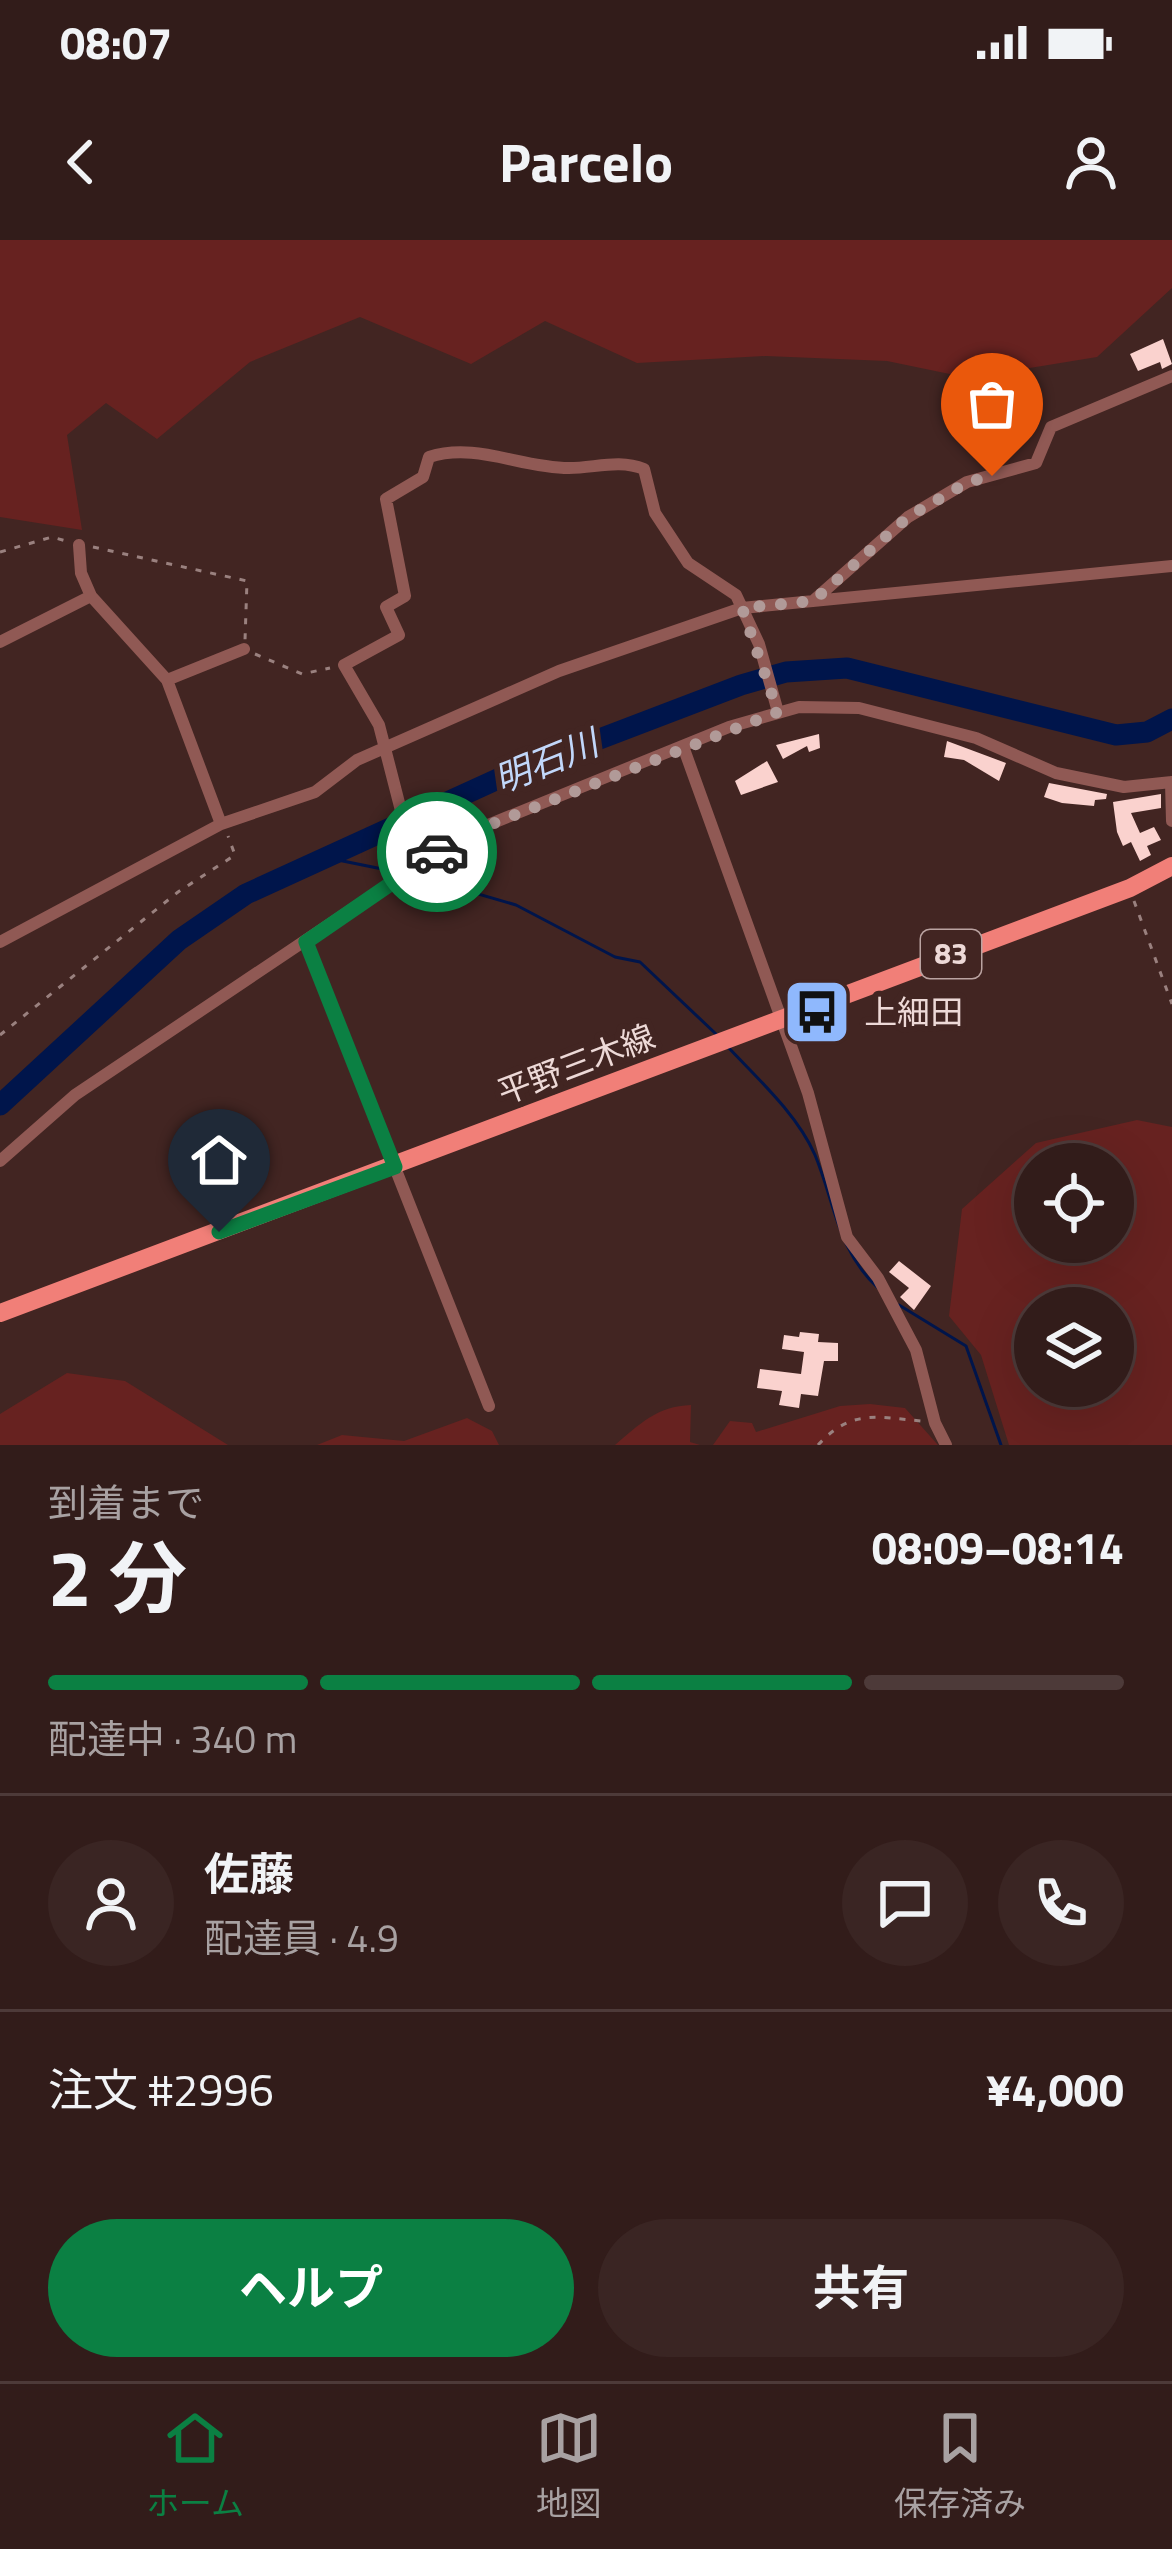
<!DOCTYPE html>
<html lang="ja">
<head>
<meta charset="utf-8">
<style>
	:root { --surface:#321c1a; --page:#3a2523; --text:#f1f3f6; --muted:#a8a1a2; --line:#4d3a39; --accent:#0b8043 }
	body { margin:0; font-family:"Titillium Web","Noto Sans JP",sans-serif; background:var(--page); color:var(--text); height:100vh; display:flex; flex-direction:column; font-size:45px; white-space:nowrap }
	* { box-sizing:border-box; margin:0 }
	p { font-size:39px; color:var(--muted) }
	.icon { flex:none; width:66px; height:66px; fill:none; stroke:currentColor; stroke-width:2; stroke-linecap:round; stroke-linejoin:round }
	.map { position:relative; height:1205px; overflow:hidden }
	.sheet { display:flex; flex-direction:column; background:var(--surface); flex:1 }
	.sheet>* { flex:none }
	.fabs { position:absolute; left:1014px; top:903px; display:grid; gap:24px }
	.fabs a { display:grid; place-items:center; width:120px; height:120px; border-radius:50%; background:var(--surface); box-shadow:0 12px 48px #0002,0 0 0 3px var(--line); font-size:60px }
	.pin { position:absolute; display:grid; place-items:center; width:102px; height:102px; color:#fff; margin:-123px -51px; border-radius:50% 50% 50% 0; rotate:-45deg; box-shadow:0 0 12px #0007 }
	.pin .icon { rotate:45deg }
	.courier { position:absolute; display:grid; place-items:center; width:120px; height:120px; margin:-60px; border:9px solid #0b8043; border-radius:50%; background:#fff; color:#222; box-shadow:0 3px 15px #0007 }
	.summary em { font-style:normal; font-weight:700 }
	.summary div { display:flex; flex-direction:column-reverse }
	.summary { display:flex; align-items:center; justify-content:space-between; height:204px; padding:0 48px }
	h1 { font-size:78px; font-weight:700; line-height:90px }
	.bar { display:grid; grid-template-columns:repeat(4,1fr); gap:18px 12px; align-content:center; height:144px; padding:0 48px }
	.bar i { height:15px; border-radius:9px; background:var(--line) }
	.bar .current { background:var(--accent) }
	.bar p { grid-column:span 4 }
	.line { display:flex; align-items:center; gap:30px; padding:0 48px; border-top:3px solid var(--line) }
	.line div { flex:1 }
	.round { display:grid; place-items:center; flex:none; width:126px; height:126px; border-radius:63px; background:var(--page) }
	.button { display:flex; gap:24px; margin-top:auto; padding:24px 48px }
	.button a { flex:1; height:138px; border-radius:72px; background:var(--accent); color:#fff; font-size:48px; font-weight:700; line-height:138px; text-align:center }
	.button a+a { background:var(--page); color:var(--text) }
	.status { display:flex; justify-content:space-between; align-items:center; height:84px; padding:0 60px; background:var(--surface); direction:ltr }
	.status svg { height:33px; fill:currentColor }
	header { display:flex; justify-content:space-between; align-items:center; height:156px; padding:0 48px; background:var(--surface); font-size:54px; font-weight:700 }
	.tabs { display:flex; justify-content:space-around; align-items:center; height:168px; border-top:3px solid var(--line); background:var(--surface); font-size:33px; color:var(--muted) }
	.tabs a { display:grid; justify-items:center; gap:6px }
	.tabs .current { color:var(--accent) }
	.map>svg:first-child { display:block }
</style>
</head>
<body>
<div class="status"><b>08:07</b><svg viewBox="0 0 49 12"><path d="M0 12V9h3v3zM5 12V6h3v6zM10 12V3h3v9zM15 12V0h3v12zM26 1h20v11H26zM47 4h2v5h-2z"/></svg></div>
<header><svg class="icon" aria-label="back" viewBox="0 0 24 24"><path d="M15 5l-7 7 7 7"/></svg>Parcelo<svg class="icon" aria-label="person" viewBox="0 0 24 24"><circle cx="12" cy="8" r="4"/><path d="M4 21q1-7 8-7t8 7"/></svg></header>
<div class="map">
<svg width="1172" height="1205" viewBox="0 0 1172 1205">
	<rect width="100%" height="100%" fill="#422522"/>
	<!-- green -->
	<path fill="#672220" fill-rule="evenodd" d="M0,0H1172V48L1097,117L969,138L887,121L766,116L637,123L545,81L471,124L360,77L250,122L157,199L106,163L67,195L82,290L0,277Z
		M1137,880L1172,887V1205H1009L981,1115L949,1076L962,969L1036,903ZM1035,924H1113V1002H1035ZM1035,1068H1113V1146H1035Z
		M67,1133L125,1141L228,1205H0V1174Z
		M870,1164L905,1168L938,1205H713L730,1181L752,1183L756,1192L840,1166Z
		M691,1165L690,1202L700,1205H615C640,1184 657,1166 691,1165Z
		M467,1178L492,1191L499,1205H317L342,1195L404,1201Z"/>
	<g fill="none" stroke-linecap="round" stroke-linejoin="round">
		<!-- stream -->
		<path stroke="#00154b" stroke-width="3" d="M328,618L397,632
			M413,635L516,665L615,717L640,722L716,794
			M727,806C757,838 797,874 815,915C835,963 837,1010 878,1048
			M899,1065L966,1106L1001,1205"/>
		<!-- river -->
		<path stroke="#00154b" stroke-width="21" d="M0,865L179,700L246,654L513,532L741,445L786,432L847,428L1116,495L1147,492L1172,479"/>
	</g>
	<!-- building -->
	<path fill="#fad2ce" d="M1163,99L1172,124L1162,129L1160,122L1138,131L1130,114Z
		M819,494L820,508L809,512L807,506L783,519L776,505Z
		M947,501L1006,523L999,541L964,520L944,517Z
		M767,521L778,542L741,555L735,541Z
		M1049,543L1107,554L1106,559L1095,560L1094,566L1062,563L1044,557Z
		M1161,554V568L1131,573L1140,593L1154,587L1161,600L1147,606L1151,615L1140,621L1131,602L1123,606L1117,592L1113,562Z
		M899,1021L931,1046L914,1070L900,1057L909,1048L889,1032Z
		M800,1092L819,1094L818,1102L838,1103V1121H824L818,1156L801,1154L799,1168L779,1165L782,1151L757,1148L760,1129L801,1134L804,1112L782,1109L784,1095L799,1097Z"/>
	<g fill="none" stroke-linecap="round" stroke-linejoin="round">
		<!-- path -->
		<path stroke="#9a817f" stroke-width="3" stroke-dasharray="6 9" stroke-linecap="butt" d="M93,307L247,341L245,400
			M0,312L52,297L66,301
			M255,414L302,434L330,428
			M1134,661L1172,764
			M0,795L178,652L235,615L228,596
			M818,1205C851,1169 876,1177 921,1181"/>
		<!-- street -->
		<path stroke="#905954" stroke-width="12" d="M91,356L167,440L221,584
			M813,361L908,277L967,242L1036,223L1051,187L1172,136
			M0,402L91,356L81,333L79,305
			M167,440L244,409
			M684,509L808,853L847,997L878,1038L916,1110L935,1183L946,1205
			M1171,542L1172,581
			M415,625L379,485L344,425L399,395L386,367L405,356L386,259L423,237L429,217C476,202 521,228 569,228C595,228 619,219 644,229L655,273L688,323L736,355L759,404L778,472
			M0,702L221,584L315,552L357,520L559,431L742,368L1172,326
			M306,702L489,1166
			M0,921L75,855L461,596L729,487L799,467L859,468L976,498L1056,533L1124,547L1172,542"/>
		<!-- primary -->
		<path stroke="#f17f78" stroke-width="18" d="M0,1073L1130,648L1172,626"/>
	</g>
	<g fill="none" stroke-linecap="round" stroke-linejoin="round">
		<!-- done -->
		<path stroke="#b19a98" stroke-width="12" stroke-dasharray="0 21.6" d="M437,612L461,596L778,472L742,368L813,361L908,277L968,242L992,236"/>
		<!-- route -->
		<path stroke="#0b8043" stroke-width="15" d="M219,992L395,927L306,702L437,612"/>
	</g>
	<!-- icons -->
	<defs>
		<symbol id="bus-square" viewBox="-11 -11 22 22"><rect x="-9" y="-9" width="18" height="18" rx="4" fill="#8fb8fd" stroke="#422522"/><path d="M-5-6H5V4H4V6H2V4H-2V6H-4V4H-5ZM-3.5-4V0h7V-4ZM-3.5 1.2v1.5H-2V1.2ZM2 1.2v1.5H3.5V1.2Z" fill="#111"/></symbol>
	</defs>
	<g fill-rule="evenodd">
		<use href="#bus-square" x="779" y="734" width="76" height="76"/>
	</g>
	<g text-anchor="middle" stroke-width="12" stroke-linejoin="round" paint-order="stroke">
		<!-- shield labels -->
		<rect fill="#422522" stroke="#baa3a1" stroke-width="3" x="921" y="690" width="60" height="48" rx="9"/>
		<g font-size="30" font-weight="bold" fill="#edd9d7">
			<text x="951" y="724">83</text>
		</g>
		<!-- poi labels -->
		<g font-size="33" fill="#edd9d7" stroke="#422522" text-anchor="start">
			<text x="864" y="784">上細田</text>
		</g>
		<!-- street labels -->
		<g font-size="33" fill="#edd9d7" stroke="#422522">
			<text transform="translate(576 824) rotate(-21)" y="12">平野三木線</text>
		</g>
		<!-- water labels -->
		<g font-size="36" font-style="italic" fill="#c1d7fa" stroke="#422522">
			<text transform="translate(546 521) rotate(-22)" y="13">明石川</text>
		</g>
	</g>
</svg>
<div class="fabs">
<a><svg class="icon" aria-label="locate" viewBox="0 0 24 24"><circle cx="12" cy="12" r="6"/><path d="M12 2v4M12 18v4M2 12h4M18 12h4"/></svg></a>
<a><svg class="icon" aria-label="layers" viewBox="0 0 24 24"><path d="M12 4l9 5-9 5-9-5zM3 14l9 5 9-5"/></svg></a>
</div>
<div class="pin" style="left:992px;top:236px;background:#ea580c"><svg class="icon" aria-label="bag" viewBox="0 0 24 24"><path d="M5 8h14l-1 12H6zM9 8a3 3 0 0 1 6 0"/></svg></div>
<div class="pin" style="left:219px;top:992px;background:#1f2937"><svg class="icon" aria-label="home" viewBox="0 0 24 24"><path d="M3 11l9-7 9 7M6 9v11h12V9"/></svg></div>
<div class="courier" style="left:437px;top:612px"><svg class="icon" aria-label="car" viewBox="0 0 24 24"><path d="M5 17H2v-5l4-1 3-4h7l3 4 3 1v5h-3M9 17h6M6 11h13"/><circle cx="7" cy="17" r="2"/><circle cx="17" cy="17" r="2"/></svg></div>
</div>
<section class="sheet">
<div class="summary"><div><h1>2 分</h1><p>到着まで</p></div><em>08:09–08:14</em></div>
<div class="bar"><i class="current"></i><i class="current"></i><i class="current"></i><i></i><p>配達中 · 340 m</p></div>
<div class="line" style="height:216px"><a class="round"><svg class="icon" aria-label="person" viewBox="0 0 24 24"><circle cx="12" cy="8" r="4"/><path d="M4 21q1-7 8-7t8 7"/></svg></a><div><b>佐藤</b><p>配達員 · 4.9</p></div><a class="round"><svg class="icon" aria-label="chat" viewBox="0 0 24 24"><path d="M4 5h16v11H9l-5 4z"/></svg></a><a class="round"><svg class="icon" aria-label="phone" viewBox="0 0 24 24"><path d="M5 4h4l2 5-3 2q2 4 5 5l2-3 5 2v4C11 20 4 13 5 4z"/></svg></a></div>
<div class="line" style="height:156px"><div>注文 #2996</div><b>¥4,000</b></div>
<div class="button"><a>ヘルプ</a><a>共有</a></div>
</section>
<nav class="tabs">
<a class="current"><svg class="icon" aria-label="home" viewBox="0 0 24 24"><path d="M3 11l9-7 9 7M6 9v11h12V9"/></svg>ホーム</a>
<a><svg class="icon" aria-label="map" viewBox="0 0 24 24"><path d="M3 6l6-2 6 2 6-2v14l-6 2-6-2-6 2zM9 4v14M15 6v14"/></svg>地図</a>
<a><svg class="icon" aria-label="saved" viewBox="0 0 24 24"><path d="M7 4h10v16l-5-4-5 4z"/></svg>保存済み</a>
</nav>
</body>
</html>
